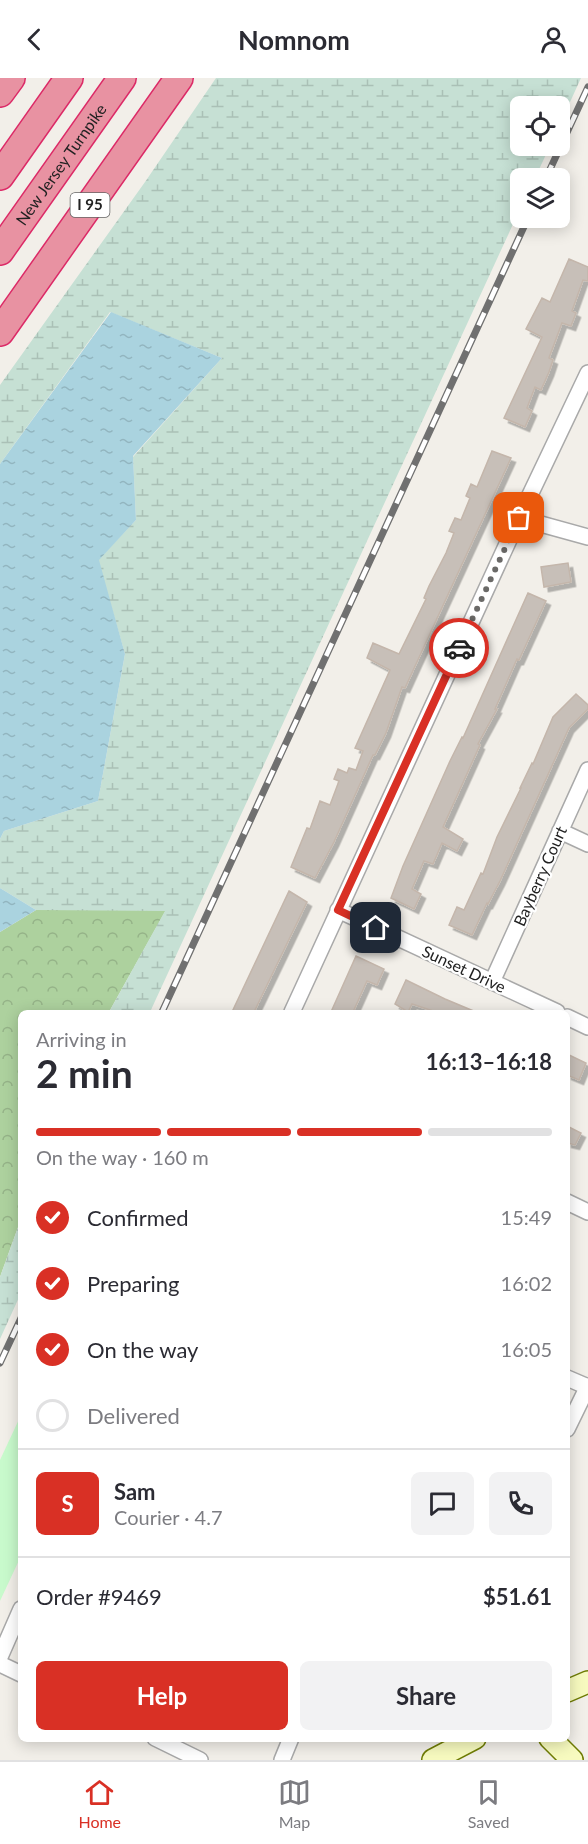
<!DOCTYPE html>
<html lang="en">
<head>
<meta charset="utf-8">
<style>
	:root { --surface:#fff; --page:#f2f2f3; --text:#2b2b33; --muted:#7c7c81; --line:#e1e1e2; --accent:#d93025 }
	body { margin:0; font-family:Lato,sans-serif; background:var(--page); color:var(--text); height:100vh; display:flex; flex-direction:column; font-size:22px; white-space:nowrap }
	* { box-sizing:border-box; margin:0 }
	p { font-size:20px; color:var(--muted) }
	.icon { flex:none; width:33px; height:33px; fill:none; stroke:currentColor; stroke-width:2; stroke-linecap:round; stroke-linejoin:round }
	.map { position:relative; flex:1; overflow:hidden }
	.drawer { position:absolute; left:18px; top:932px; width:552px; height:732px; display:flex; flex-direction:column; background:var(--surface); border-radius:9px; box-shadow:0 3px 15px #0003 }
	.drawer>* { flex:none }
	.fabs { position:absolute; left:510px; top:18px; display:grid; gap:12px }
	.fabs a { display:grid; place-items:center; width:60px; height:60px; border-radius:9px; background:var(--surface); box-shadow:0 3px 15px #0003; font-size:30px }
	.pin { position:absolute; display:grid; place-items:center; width:51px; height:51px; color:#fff; margin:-26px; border-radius:12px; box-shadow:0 3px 9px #0006 }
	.courier { position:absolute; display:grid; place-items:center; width:60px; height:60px; margin:-30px; border:4px solid #d93025; border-radius:50%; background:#fff; color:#222; box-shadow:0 2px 8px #0007 }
	.head em { font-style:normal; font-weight:700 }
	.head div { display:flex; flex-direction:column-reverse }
	.head { display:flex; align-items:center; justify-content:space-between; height:102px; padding:0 18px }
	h1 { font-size:39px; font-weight:700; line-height:45px }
	.bar { display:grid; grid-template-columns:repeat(4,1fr); gap:9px 6px; align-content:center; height:72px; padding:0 18px }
	.bar i { height:8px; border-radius:4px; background:var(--line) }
	.bar .current { background:var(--accent) }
	.bar p { grid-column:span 4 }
	.line { display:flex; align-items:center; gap:15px; padding:0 18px; border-top:2px solid var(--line) }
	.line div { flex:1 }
	.round { display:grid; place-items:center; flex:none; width:63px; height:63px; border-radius:9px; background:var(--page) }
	ol { padding:0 18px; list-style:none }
	li { display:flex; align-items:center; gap:18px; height:66px }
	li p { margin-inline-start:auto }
	li .icon { padding:6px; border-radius:50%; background:var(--accent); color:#fff; stroke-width:4 }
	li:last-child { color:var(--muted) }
	li i { width:33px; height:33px; border:3px solid var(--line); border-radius:50% }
	.action { display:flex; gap:12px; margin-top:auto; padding:12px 18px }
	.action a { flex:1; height:69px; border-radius:9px; background:var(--accent); color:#fff; font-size:24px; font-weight:700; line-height:69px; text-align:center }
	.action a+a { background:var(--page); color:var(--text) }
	header { display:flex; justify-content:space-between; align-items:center; height:78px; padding:0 18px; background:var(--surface); font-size:27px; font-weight:700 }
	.tab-bar { display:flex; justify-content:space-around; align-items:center; height:84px; border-top:2px solid var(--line); background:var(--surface); font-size:16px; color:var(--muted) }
	.tab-bar a { display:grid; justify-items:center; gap:3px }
	.tab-bar .current { color:var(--accent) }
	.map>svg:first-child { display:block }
</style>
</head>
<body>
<header><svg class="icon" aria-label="back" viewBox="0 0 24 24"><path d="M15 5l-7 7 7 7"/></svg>Nomnom<svg class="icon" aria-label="person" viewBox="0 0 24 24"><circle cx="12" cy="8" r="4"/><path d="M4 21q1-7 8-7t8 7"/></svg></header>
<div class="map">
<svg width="588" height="1682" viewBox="0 0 588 1682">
	<defs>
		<pattern id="forest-crowns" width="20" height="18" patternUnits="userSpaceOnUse" patternTransform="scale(1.5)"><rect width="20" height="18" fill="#add19e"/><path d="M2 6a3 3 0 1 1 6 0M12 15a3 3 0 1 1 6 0" fill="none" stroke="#95b388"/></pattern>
		<pattern id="wetland-marsh" width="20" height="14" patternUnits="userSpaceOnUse" patternTransform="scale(1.5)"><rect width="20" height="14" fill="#c6e0d4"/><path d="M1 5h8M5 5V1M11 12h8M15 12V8" fill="none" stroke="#aac0b6"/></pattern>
		<pattern id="water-ripples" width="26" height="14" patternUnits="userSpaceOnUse" patternTransform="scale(1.5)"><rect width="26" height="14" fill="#aad3df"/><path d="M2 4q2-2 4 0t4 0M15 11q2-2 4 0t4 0" fill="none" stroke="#92b5bf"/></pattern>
		<filter id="shadow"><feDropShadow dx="4.5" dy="4.5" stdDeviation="0" flood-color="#0004"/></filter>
	</defs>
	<rect width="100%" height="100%" fill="#f2efe9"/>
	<!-- forest -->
	<path fill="url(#forest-crowns)" d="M36,832H166L109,934H21V1141L0,1199V854Z"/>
	<!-- wetland -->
	<path fill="url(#wetland-marsh)" d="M216,0H581L560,46V28H520V68H550L535,100H520V131L150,934H109L165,833L36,832L0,810V761L4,753L98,723L125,576L98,482L136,442L133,379L222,280L110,234L0,386V307L145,104Z
		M21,1141V1215L0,1261V1199Z"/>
	<!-- park -->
	<path fill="#c8facc" d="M21,1337V1478L0,1523V1382Z"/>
	<!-- water -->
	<path fill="url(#water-ripples)" d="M111,234L222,280L133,378L136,442L99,482L125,576L98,723L4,753L0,761V386Z
		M0,810L36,832L0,854Z"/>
	<!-- building -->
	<path fill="#c7bfb8" stroke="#c4b6ab" stroke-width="1.5" filter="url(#shadow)" d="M569,181L588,189V203L583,202L572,233L576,235L571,248L562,245L549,280L553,282L549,294L541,312L535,309L527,330L532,333L525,349L504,340L542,259L526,251L542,220L550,224Z
		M492,373L511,380L422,573L405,610L402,609L386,655L375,677H373L334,764L315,800L291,789L307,750L310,751L320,723L330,727L339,703L334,701L338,691L347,695L349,690L356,692L363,673L355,670L390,592L367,580L373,565L399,576L426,521L424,520L429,508L446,475L454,455L449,453L455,440L461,442L470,420L466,418L471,406L477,409Z
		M568,485L571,504L544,509L541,489Z
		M528,515L546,523L519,582L517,581L495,631H497L478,666L480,667L443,749L463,761L457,773L442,765L433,786L424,783L412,811L421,816L414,831L391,820L403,788L450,683L462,659L463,660Z
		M576,616L588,627V631L569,650L500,803L488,826L487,825L472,857L449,847L457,829L464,832L481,795L483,796L497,759L521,710H520L532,685L533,686L553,639Z
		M289,813L307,824L254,934H232Z
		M356,878L384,891L377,907L367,903L353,934H331Z
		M406,902L445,921L476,934H436L412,926L408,934L395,926Z
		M567,976L586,985L579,1002L567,997Z
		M567,1048L581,1055L575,1067L567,1065Z"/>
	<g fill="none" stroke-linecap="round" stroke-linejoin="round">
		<defs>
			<path id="street" d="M519,440L588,459
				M560,753L588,766
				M338,832L557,934
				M492,904L588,692
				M292,934L519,440L588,295
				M567,939L588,949
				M567,1124L588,1134
				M567,1300L588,1309
				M567,1351L588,1308
				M0,1579L21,1531
				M0,1586L21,1596
				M155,1660L200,1682
				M282,1682L291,1660"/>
			<path id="secondary" d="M567,1613L588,1604
				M550,1660L572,1682
				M433,1682L475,1660"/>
			<g id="highway">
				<path d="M0,15L11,0"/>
				<path d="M0,98L69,0"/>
				<path id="s1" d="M0,173L122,0"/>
				<path d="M0,254L179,0"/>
			</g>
		</defs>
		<!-- street casing -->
		<use href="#street" stroke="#a9a9a9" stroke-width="18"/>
		<!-- secondary casing -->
		<use href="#secondary" stroke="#707d05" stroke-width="24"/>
		<!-- highway casing -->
		<use href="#highway" stroke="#dc2a67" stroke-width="30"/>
		<!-- street -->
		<use href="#street" stroke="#fff" stroke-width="15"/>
		<!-- secondary -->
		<use href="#secondary" stroke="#f7fabf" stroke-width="21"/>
		<!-- highway -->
		<use href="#highway" stroke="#e892a2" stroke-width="27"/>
		<defs>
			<path id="rail" d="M546,100L588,9
				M162,934L528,140
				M0,1285L21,1240"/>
		</defs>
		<!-- rail casing -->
		<use href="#rail" stroke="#707070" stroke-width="7"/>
		<!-- rail -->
		<use href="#rail" stroke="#fff" stroke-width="4.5" stroke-dasharray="14" stroke-linecap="butt"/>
	</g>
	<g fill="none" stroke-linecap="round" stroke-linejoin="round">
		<!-- done -->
		<path stroke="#6b6a68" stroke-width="6" stroke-dasharray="0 10.8" d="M459,570L519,440"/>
		<!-- route -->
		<path stroke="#d93025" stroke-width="8" d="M376,850L338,832L459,570"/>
	</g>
	<g text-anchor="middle" stroke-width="4.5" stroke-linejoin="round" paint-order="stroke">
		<!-- shield labels -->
		<rect fill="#fff" stroke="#646464" stroke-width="1.5" x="70.5" y="115" width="39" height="24" rx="4.5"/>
		<g font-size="15" font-weight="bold" fill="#222">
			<text x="90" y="132">I 95</text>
		</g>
		<!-- street labels -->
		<g font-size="16" fill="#222" stroke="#fff">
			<text dy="6" stroke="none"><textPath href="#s1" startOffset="106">New Jersey Turnpike</textPath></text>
			<text transform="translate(540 798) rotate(-66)" y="6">Bayberry Court</text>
			<text transform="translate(464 891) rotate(25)" y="6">Sunset Drive</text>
		</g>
	</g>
</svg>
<div class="fabs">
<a><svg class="icon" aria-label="locate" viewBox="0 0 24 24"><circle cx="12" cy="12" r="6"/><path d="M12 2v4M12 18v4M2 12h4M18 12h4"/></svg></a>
<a><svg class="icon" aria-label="layers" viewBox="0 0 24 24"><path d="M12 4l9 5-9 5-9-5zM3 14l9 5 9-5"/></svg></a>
</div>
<div class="pin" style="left:519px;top:440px;background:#ea580c"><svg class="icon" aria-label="bag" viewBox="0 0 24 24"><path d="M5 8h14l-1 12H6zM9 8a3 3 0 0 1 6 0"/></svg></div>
<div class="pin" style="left:376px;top:850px;background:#1f2937"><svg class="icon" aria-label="home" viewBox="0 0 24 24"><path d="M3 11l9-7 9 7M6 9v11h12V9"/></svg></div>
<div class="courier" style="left:459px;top:570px"><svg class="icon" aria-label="car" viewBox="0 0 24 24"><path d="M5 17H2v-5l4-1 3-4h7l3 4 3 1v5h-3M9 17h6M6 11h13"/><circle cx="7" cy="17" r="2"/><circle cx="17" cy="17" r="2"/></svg></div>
<section class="drawer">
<div class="head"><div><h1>2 min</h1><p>Arriving in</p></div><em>16:13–16:18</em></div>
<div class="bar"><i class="current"></i><i class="current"></i><i class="current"></i><i></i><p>On the way · 160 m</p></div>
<ol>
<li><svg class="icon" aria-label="check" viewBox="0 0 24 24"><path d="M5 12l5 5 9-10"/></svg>Confirmed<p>15:49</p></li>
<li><svg class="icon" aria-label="check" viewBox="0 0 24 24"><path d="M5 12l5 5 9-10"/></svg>Preparing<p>16:02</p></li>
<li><svg class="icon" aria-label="check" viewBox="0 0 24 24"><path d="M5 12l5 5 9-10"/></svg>On the way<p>16:05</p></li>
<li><i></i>Delivered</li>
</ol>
<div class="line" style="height:108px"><b class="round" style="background:var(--accent);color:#fff">S</b><div><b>Sam</b><p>Courier · 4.7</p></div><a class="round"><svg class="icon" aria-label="chat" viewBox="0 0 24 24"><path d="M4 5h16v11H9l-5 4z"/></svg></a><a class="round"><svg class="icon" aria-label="phone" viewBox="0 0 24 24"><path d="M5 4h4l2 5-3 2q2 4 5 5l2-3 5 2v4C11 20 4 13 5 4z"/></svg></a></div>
<div class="line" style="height:78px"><div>Order #9469</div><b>$51.61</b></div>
<div class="action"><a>Help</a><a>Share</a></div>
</section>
</div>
<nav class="tab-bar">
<a class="current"><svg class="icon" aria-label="home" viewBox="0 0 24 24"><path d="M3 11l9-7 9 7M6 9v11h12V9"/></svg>Home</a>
<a><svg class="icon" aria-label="map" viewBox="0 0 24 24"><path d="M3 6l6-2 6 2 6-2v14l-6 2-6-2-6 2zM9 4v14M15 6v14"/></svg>Map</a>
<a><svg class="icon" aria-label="saved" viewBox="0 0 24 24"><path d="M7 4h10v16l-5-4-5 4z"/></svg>Saved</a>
</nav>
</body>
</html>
